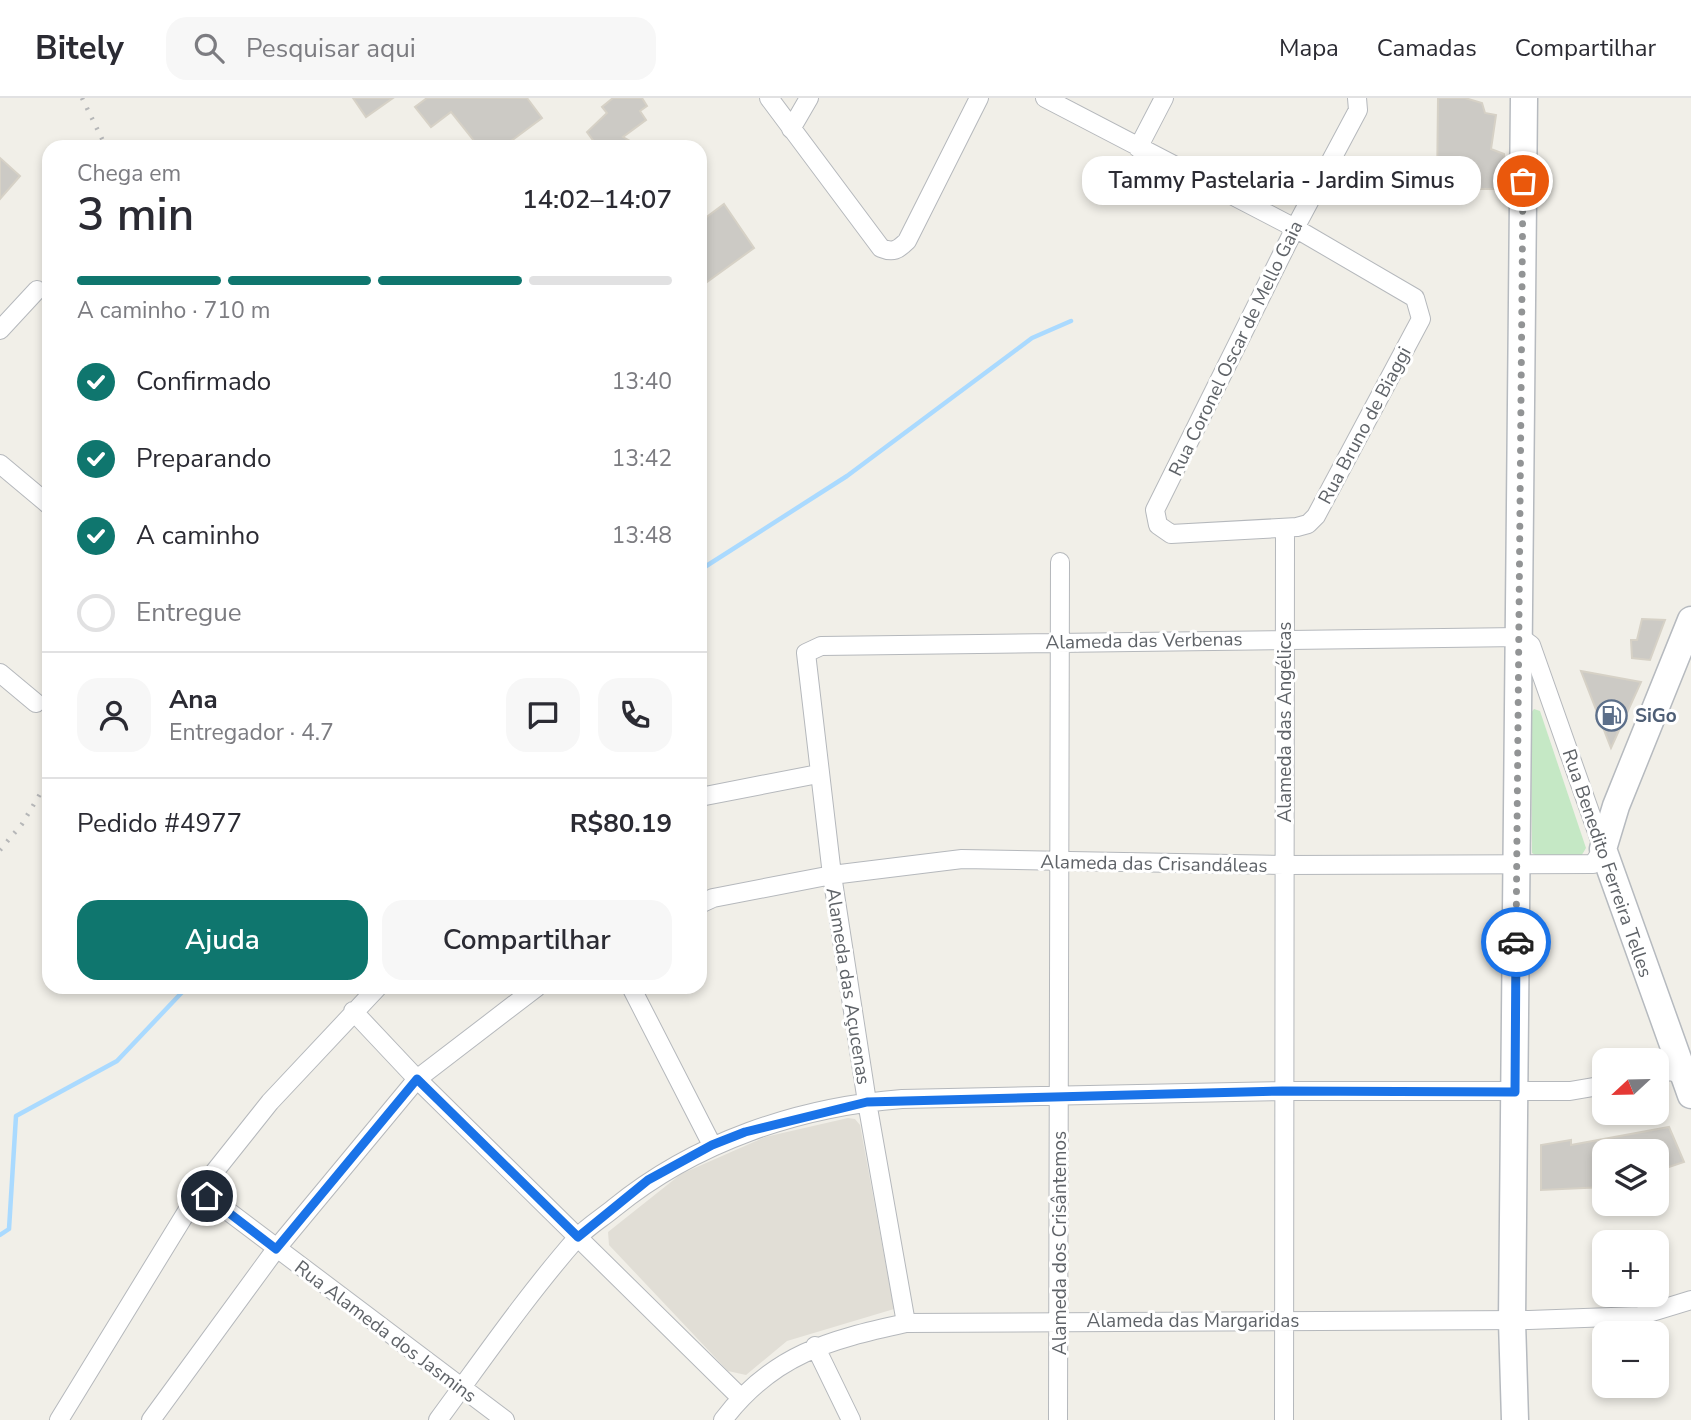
<!DOCTYPE html>
<html lang="pt">
<head>
<meta charset="utf-8">
<style>
	:root { --surface:#fff; --page:#f7f7f7; --text:#2b2b33; --muted:#7c7c81; --line:#e1e1e2; --accent:#0f766e }
	body { margin:0; font-family:"Nunito Sans",sans-serif; background:var(--page); color:var(--text); height:100vh; display:flex; flex-direction:column; font-size:26px; white-space:nowrap }
	* { box-sizing:border-box; margin:0 }
	p { font-size:23px; color:var(--muted) }
	.icon { flex:none; width:38px; height:38px; fill:none; stroke:currentColor; stroke-width:2; stroke-linecap:round; stroke-linejoin:round }
	.map { position:relative; flex:1; overflow:hidden }
	.sheet { position:absolute; left:42px; top:42px; width:665px; height:854px; display:flex; flex-direction:column; background:var(--surface); border-radius:21px; box-shadow:0 4px 10px #0003 }
	.sheet>* { flex:none }
	.needle { width:46px; rotate:248deg }
	.controls { position:absolute; left:1592px; top:950px; display:grid; gap:14px }
	.controls a { display:grid; place-items:center; width:77px; height:77px; border-radius:14px; background:var(--surface); box-shadow:0 4px 10px #0003; font-size:35px }
	.pin { position:absolute; display:grid; place-items:center; width:60px; height:60px; color:#fff; margin:-30px; border:4px solid #fff; border-radius:50%; box-shadow:0 2px 7px #0007 }
	.courier { position:absolute; display:grid; place-items:center; width:70px; height:70px; margin:-35px; border:5px solid #1a73e8; border-radius:50%; background:#fff; color:#222; box-shadow:0 2px 9px #0007 }
	.bubble { position:absolute; height:49px; border-radius:21px; background:var(--surface); box-shadow:0 4px 10px #0003; font-size:23px; font-weight:600; line-height:49px; text-align:center }
	.head em { font-style:normal; font-weight:600 }
	.head div { display:flex; flex-direction:column-reverse }
	.head { display:flex; align-items:center; justify-content:space-between; height:119px; padding:0 35px }
	h1 { font-size:46px; font-weight:600; line-height:52px }
	.bar { display:grid; grid-template-columns:repeat(4,1fr); gap:10px 7px; align-content:center; height:84px; padding:0 35px }
	.bar i { height:9px; border-radius:5px; background:var(--line) }
	.bar .on { background:var(--accent) }
	.bar p { grid-column:span 4 }
	.line { display:flex; align-items:center; gap:18px; padding:0 35px; border-top:2px solid var(--line) }
	.line div { flex:1 }
	.round { display:grid; place-items:center; flex:none; width:74px; height:74px; border-radius:21px; background:var(--page) }
	ol { padding:0 35px; list-style:none }
	li { display:flex; align-items:center; gap:21px; height:77px }
	li p { margin-inline-start:auto }
	li .icon { padding:7px; border-radius:50%; background:var(--accent); color:#fff; stroke-width:4 }
	li:last-child { color:var(--muted) }
	li i { width:38px; height:38px; border:4px solid var(--line); border-radius:50% }
	.button { display:flex; gap:14px; margin-top:auto; padding:14px 35px }
	.button a { flex:1; height:80px; border-radius:21px; background:var(--accent); color:#fff; font-size:28px; font-weight:600; line-height:80px; text-align:center }
	.button a+a { background:var(--page); color:var(--text) }
	header { display:flex; align-items:center; gap:42px; box-sizing:border-box; height:98px; padding:0 35px; background:var(--surface); border-bottom:2px solid var(--line) }
	header strong { font-size:33px }
	nav { display:flex; gap:38px; margin-inline-start:auto; font-size:24px }
	.search { width:490px; height:63px; background:var(--page); display:flex; align-items:center; gap:18px; box-sizing:border-box; padding:0 24px; border-radius:21px; color:var(--muted); font-size:26px }
	.map>svg:first-child { display:block }
</style>
</head>
<body>
<header>
<strong>Bitely</strong>
<div class="search"><svg class="icon" aria-label="search" viewBox="0 0 24 24"><circle cx="10" cy="10" r="6"/><path d="M15 15l6 6"/></svg>Pesquisar aqui</div>
<nav><a>Mapa</a><a>Camadas</a><a>Compartilhar</a></nav>
</header>
<div class="map">
<svg width="1691" height="1322" viewBox="0 0 1691 1322">
	<rect width="100%" height="100%" fill="#f1efe8"/>
	<!-- education -->
	<path fill="#e1ded6" d="M848,1020L855,1021L860,1027L894,1211L787,1243L746,1277L728,1273L609,1147L608,1134L681,1076L765,1039Z"/>
	<!-- green -->
	<path fill="#c5e8c5" d="M1534,611L1540,613L1586,750L1580,760H1540L1532,755L1531,615Z"/>
	<g fill="none" stroke-linecap="round" stroke-linejoin="round">
		<!-- stream -->
		<path stroke="#aadaff" stroke-width="4.5" d="M700,472L847,378L1032,240L1071,223
			M0,1137L9,1131L16,1018L117,963L187,889"/>
	</g>
	<!-- building -->
	<path fill="#cccac5" stroke="#d6d1c6" stroke-width="2" d="M353,0H393L366,19Z
		M427,0H527L542,20L503,49H479L451,14L431,29L415,9Z
		M613,0H642L647,8L640,13L646,22L623,39L641,49H598L587,34L607,15L602,9Z
		M1438,0H1465L1482,5L1485,15L1496,17L1491,51L1504,56L1505,66L1498,68V91H1437Z
		M0,60L20,78L0,101Z
		M724,106L754,150L700,189V124Z
		M1642,521L1665,522L1650,562L1632,560L1631,542H1637Z
		M1581,573L1641,584L1611,650Z
		M1669,1029L1684,1064L1657,1073V1054H1605V1089L1541,1092V1047L1571,1042V1047Z"/>
	<g fill="none" stroke-linecap="round" stroke-linejoin="round">
		<defs>
			<path id="minor" d="M769,0L881,150C893,155 898,152 907,143L979,0
				M1045,0L1295,130L1415,200L1421,221L1316,418L1308,426L1297,429L1171,436L1158,427L1155,412L1295,130L1358,12L1357,0
				M791,31L809,0
				M1138,50L1164,0
				M0,232L37,192
				M0,366L49,407
				M0,575L36,605
				M700,699L818,676
				M700,806L713,800L832,777L962,761L1284,767L1593,766L1603,751L1531,547L1520,539L821,548L806,555L832,777L867,1004L906,1225
				M631,889L712,1047
				M353,913L417,981L740,1299
				M1657,975L1672,973L1684,979
				M200,1092L505,1322
				M815,1248L851,1322
				M59,1322L200,1092L270,1004L378,889
				M151,1322L276,1151L417,981L537,889
				M438,1322C483,1261 527,1197 577,1140C587,1129 602,1120 614,1110C695,1044 798,1009 902,1001L1282,993H1570L1605,987
				M723,1322C773,1256 829,1242 906,1225L1529,1222L1639,1218L1691,1202
				M1058,1322L1060,464
				M1284,1322L1285,430"/>
			<path id="secondary" d="M1691,522L1616,708L1603,751L1691,997
				M1515,1322L1512,1223L1524,0"/>
		</defs>
		<!-- minor casing -->
		<use href="#minor" stroke="#b5b8bc" stroke-width="20"/>
		<!-- secondary casing -->
		<use href="#secondary" stroke="#b6babf" stroke-width="29"/>
		<!-- minor -->
		<use href="#minor" stroke="#fff" stroke-width="18"/>
		<!-- secondary -->
		<use href="#secondary" stroke="#fff" stroke-width="26"/>
		<!-- rail -->
		<path stroke="#b6b7b8" stroke-width="4.5" stroke-dasharray="2 9" stroke-linecap="butt" d="M82,0L106,49
			M0,752L22,726L49,681"/>
	</g>
	<g fill="none" stroke-linecap="round" stroke-linejoin="round">
		<!-- done -->
		<path stroke="#929495" stroke-width="7" stroke-dasharray="0 12.6" d="M1516,844L1523,83"/>
		<!-- route -->
		<path stroke="#1a73e8" stroke-width="9" d="M207,1098L276,1151L417,981L578,1139L648,1082L712,1047L745,1034L867,1004L1282,993L1515,994L1516,844"/>
	</g>
	<!-- icons -->
	<defs>
		<symbol id="fuel-ring" viewBox="-11 -11 22 22"><circle r="9.5" fill="#fff" stroke="#5c6f8a" stroke-width="1.5"/><path d="M-5.5-6h7V0h2V4h1.3V-2.5L3-4.5l.8-.8L6-3V5H2.5V1h-1V6h-7ZM-4.2-4.7v3.2H.2V-4.7Z" fill="#5c6f8a"/></symbol>
	</defs>
	<g fill-rule="evenodd">
		<use href="#fuel-ring" x="1594" y="600" width="35" height="35"/>
	</g>
	<g text-anchor="middle" stroke-width="6" stroke-linejoin="round" paint-order="stroke">
		<!-- street labels -->
		<g font-size="19" fill="#5f6368" stroke="#fff">
			<text transform="translate(1235 250) rotate(-64)" y="7">Rua Coronel Oscar de Mello Gaia</text>
			<text transform="translate(1364 327) rotate(-62)" y="7">Rua Bruno de Biaggi</text>
			<text transform="translate(1144 542) rotate(-1)" y="7">Alameda das Verbenas</text>
			<text transform="translate(1284 624) rotate(-90)" y="7">Alameda das Angélicas</text>
			<text transform="translate(1154 765) rotate(1)" y="7">Alameda das Crisandáleas</text>
			<text transform="translate(1608 765) rotate(71)" y="7">Rua Benedito Ferreira Telles</text>
			<text transform="translate(849 888) rotate(81)" y="7">Alameda das Açucenas</text>
			<text transform="translate(1059 1145) rotate(-90)" y="7">Alameda dos Crisântemos</text>
			<text x="1193" y="1229">Alameda das Margaridas</text>
			<text transform="translate(386 1233) rotate(37)" y="7">Rua Alameda dos Jasmins</text>
		</g>
		<!-- service labels -->
		<g font-size="19" font-weight="bold" fill="#4e5e75" stroke="#fff" text-anchor="start">
			<text x="1635" y="624">SiGo</text>
		</g>
	</g>
</svg>
<div class="controls">
<a><svg class="needle" viewBox="-14 -14 28 28"><path d="M0-13l5 13h-10z" fill="#e53935"/><path d="M0 13l5-13h-10z" fill="#7c7c81"/></svg></a>
<a><svg class="icon" aria-label="layers" viewBox="0 0 24 24"><path d="M12 4l9 5-9 5-9-5zM3 14l9 5 9-5"/></svg></a>
<a>+</a>
<a>−</a>
</div>
<div class="pin" style="left:1523px;top:83px;background:#ea580c"><svg class="icon" aria-label="bag" viewBox="0 0 24 24"><path d="M5 8h14l-1 12H6zM9 8a3 3 0 0 1 6 0"/></svg></div>
<div class="pin" style="left:207px;top:1098px;background:#1f2937"><svg class="icon" aria-label="home" viewBox="0 0 24 24"><path d="M3 11l9-7 9 7M6 9v11h12V9"/></svg></div>
<div class="courier" style="left:1516px;top:844px"><svg class="icon" aria-label="car" viewBox="0 0 24 24"><path d="M5 17H2v-5l4-1 3-4h7l3 4 3 1v5h-3M9 17h6M6 11h13"/><circle cx="7" cy="17" r="2"/><circle cx="17" cy="17" r="2"/></svg></div>
<div class="bubble" style="left:1082px;top:58px;width:399px">Tammy Pastelaria - Jardim Simus</div>
<section class="sheet">
<div class="head"><div><h1>3 min</h1><p>Chega em</p></div><em>14:02–14:07</em></div>
<div class="bar"><i class="on"></i><i class="on"></i><i class="on"></i><i></i><p>A caminho · 710 m</p></div>
<ol>
<li><svg class="icon" aria-label="check" viewBox="0 0 24 24"><path d="M5 12l5 5 9-10"/></svg>Confirmado<p>13:40</p></li>
<li><svg class="icon" aria-label="check" viewBox="0 0 24 24"><path d="M5 12l5 5 9-10"/></svg>Preparando<p>13:42</p></li>
<li><svg class="icon" aria-label="check" viewBox="0 0 24 24"><path d="M5 12l5 5 9-10"/></svg>A caminho<p>13:48</p></li>
<li><i></i>Entregue</li>
</ol>
<div class="line" style="height:126px"><a class="round"><svg class="icon" aria-label="person" viewBox="0 0 24 24"><circle cx="12" cy="8" r="4"/><path d="M4 21q1-7 8-7t8 7"/></svg></a><div><b>Ana</b><p>Entregador · 4.7</p></div><a class="round"><svg class="icon" aria-label="chat" viewBox="0 0 24 24"><path d="M4 5h16v11H9l-5 4z"/></svg></a><a class="round"><svg class="icon" aria-label="phone" viewBox="0 0 24 24"><path d="M5 4h4l2 5-3 2q2 4 5 5l2-3 5 2v4C11 20 4 13 5 4z"/></svg></a></div>
<div class="line" style="height:91px"><div>Pedido #4977</div><b>R$80.19</b></div>
<div class="button"><a>Ajuda</a><a>Compartilhar</a></div>
</section>
</div>
</body>
</html>
